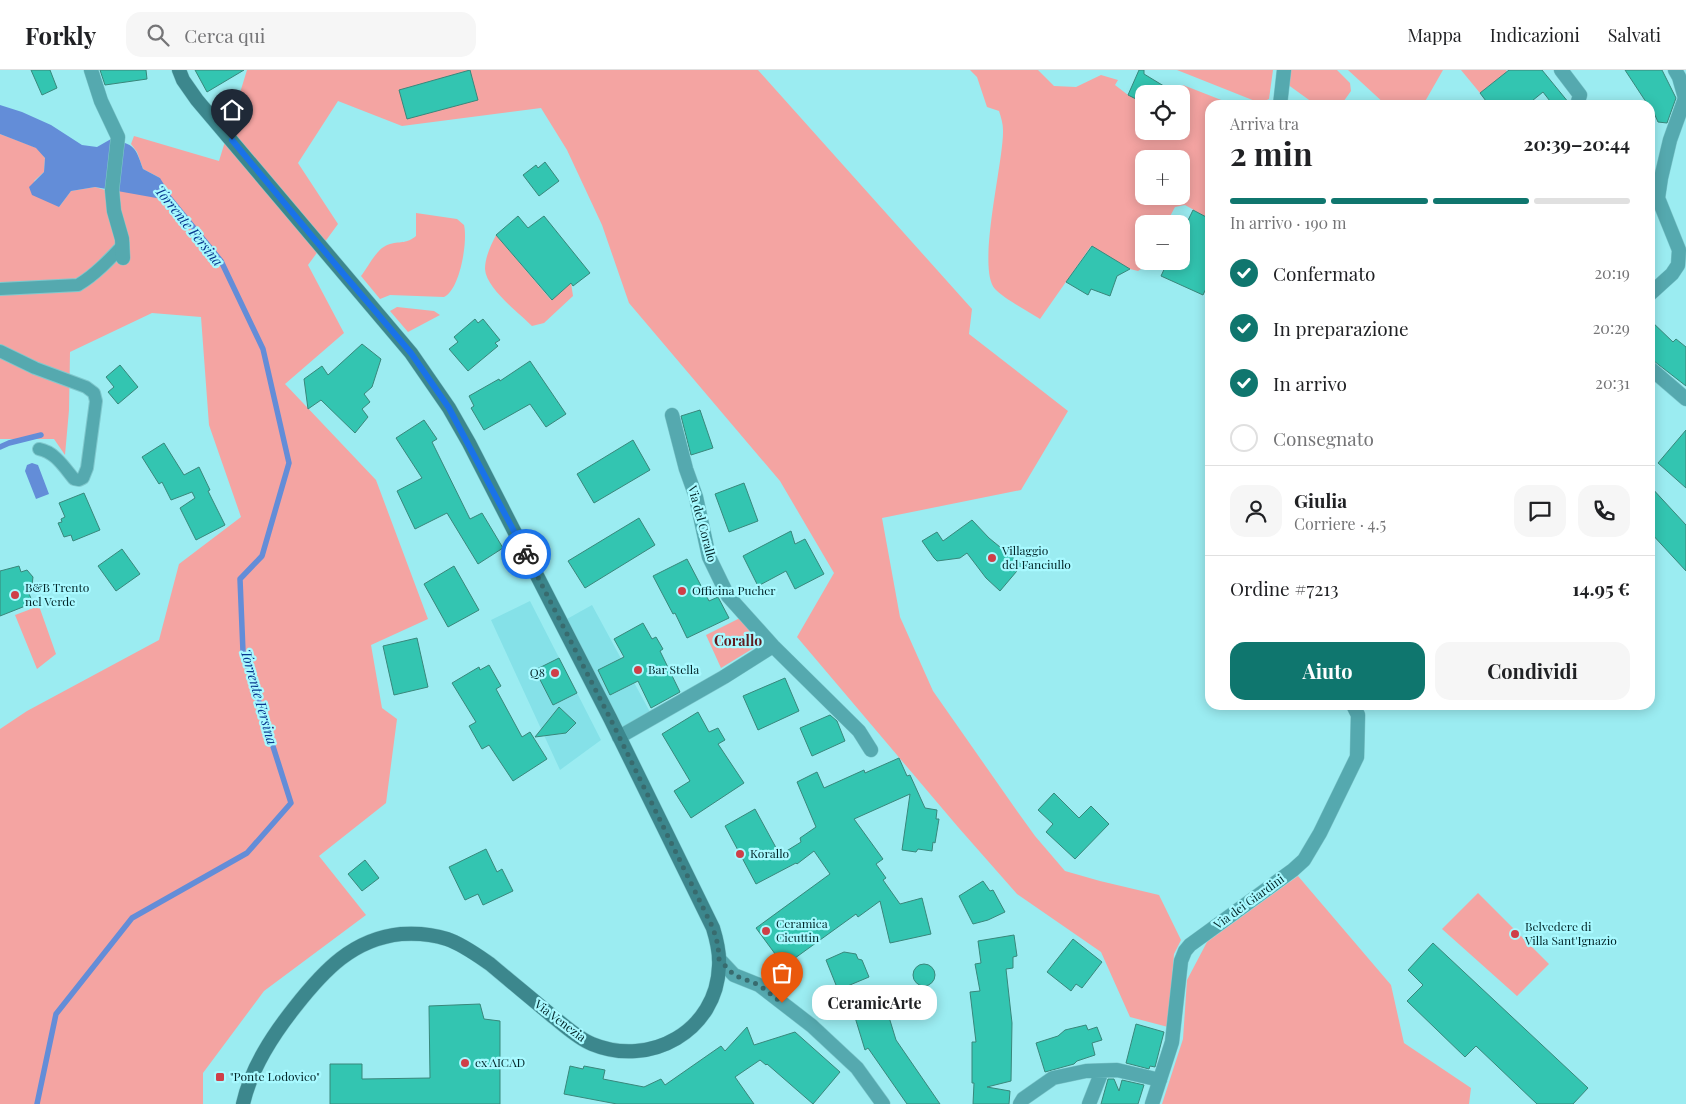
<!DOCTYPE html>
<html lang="it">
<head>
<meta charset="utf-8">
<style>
	:root { --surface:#fff; --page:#f6f6f6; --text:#202124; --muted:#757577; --line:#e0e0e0; --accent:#0f766e }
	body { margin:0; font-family:"Playfair Display",serif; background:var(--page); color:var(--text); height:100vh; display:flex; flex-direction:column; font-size:19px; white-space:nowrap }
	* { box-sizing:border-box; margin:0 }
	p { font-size:16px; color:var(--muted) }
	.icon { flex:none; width:28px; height:28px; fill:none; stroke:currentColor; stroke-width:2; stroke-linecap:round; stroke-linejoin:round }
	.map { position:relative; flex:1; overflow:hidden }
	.sheet { position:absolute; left:1205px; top:30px; width:450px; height:610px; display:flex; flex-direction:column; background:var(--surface); border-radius:15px; box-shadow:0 2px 12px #0003 }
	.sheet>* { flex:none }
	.fabs { position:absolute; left:1135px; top:15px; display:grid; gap:10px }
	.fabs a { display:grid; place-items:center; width:55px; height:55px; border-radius:10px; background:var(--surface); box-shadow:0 2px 12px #0003; font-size:25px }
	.pin { position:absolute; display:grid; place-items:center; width:42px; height:42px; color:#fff; margin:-51px -21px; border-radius:50% 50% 50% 0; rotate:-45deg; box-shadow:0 0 5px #0007 }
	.pin .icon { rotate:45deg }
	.courier { position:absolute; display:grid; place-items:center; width:50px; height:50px; margin:-25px; border:4px solid #1a73e8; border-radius:50%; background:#fff; color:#222; box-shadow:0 1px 6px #0007 }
	.bubble { position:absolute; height:35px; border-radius:15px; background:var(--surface); box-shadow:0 2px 12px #0003; font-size:16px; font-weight:700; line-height:35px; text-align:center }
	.overview em { font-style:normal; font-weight:700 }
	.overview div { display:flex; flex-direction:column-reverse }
	.overview { display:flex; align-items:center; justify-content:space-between; height:85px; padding:0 25px }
	h1 { font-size:32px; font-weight:700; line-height:38px }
	.bar { display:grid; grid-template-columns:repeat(4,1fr); gap:8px 5px; align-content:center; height:60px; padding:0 25px }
	.bar i { height:6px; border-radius:4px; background:var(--line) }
	.bar .selected { background:var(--accent) }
	.bar p { grid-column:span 4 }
	.line { display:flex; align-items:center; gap:12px; padding:0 25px; border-top:1px solid var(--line) }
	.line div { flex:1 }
	.round { display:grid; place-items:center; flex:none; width:52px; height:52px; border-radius:15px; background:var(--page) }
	ol { padding:0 25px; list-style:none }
	li { display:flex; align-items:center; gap:15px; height:55px }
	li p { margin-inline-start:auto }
	li .icon { padding:5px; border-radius:50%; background:var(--accent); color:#fff; stroke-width:4 }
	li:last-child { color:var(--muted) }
	li i { width:28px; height:28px; border:2px solid var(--line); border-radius:50% }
	.action { display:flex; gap:10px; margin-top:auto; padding:10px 25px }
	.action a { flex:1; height:58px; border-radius:15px; background:var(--accent); color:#fff; font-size:20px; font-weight:700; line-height:58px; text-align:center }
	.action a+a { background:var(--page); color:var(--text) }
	header { display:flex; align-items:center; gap:30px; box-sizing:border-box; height:70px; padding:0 25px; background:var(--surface); border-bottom:1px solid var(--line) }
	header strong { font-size:24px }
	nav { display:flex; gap:28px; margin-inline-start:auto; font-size:18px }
	.search { width:350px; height:45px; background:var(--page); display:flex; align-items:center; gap:12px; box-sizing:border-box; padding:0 18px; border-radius:15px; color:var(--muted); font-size:19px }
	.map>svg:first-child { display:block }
</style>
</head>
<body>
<header>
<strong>Forkly</strong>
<div class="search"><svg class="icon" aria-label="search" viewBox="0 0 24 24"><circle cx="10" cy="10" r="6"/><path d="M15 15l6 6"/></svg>Cerca qui</div>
<nav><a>Mappa</a><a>Indicazioni</a><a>Salvati</a></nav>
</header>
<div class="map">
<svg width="1686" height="1034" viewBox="0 0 1686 1034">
	<rect width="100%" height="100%" fill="#9becf1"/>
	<!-- built -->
	<path fill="#85e1e8" d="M530,531L601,670L560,700L491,550Z
		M592,535L650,642L623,659L567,549Z"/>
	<!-- green -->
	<path fill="#f4a4a2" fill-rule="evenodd" d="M247,0H758L972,239L969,264L1068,341L1021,420L882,448L900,547L933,621L1017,741L1035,766L1065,801L1100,811L1159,825L1181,870L1174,884L1168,957L1130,947L1101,882L1017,824L958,757L797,567L834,503L780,411L629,233L602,155L567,80L541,38L402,56L338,31L298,93L338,154L308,195L344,263L285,314L376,410L428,549L371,575L382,638L397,649L386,733L319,786L366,845L264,921L203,1003V1034H0V659L27,641L159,570L179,494L241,447L209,355L201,247L152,243L70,282L69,340L65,385L54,369H0V64L37,78L45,88L44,102L34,111L59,137L71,121L95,117L105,120L160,108L143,99L137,82L131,74L134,66L219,91Z
		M970,0H1038L1054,16L1076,17L1101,5L1118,10L1115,15L1128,25L1144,31V61H1181V24H1179L1183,15L1234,35H1210V149L1185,135L1175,137L1166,154H1144V191H1154L1138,201L1130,199L1091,176L1040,249C1029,242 1003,228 995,219C976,198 1004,91 1003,60C1003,54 1001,47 999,41L987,37L977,7ZM1144,89H1181V126H1144Z
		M1177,0H1273L1269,29L1260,33Z
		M1290,0H1337L1350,13L1351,21L1341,35H1316L1287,14Z
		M1348,0H1443L1423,35H1386Z
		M1461,0H1506L1507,2L1480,23Z
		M416,143L457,149L464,155C468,171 460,220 444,227L390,225L380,229L361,206C369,196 377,177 390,174C402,171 406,174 416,166Z
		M496,165L551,230L571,213L573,226L544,253L532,256C518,242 486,218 485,199C485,187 491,175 496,165Z
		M397,237L434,241L440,245L408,262L390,241Z
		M39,536L56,584L37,599L15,545Z
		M742,547L762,573L721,598L706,565Z
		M1298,806L1391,915L1404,973L1471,1018L1469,1034H1162L1183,969L1187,910L1207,872Z
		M1478,823L1549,894L1517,926L1442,859Z"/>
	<!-- water -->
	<path fill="#638dd8" d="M0,35L22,42L51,55L82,75L97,77L111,69C135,75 135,76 143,99L160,108L168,121L162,129L95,117L71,121L59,137L32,125L29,117L44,102L45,88L36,78L0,64Z
		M32,393L38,395L49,424L36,429L25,401L27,395Z"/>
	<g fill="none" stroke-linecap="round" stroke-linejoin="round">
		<!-- stream -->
		<path stroke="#638dd8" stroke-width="5.5" d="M0,377L9,373L41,365
			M37,1034L56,944L132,848L247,783L291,733L243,582L240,509L262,486L289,393L263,279L221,191L162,119"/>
	</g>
	<!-- building -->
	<path fill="#33c5b1" stroke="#39877b" d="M31,0H50L57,18L42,25Z
		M100,0H146L147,9L105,15Z
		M195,0H244L207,22Z
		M470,0L478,30L407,49L399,20Z
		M1139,0H1144V4L1177,24H1144V33L1128,25Z
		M1509,0H1542L1569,33L1568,35H1553L1543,22L1527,35H1489L1480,23Z
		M1625,0H1662L1676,28L1667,53L1658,52L1654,43L1650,45V35H1648Z
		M545,92L559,111L539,126L523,105L536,95L538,98Z
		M1193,140L1210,149V210L1203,225L1161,206L1168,191H1181V165Z
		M518,146L528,158L544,146L590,203L573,216L571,213L552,230L496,165Z
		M1092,176L1130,199L1117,206L1110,226L1091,219L1088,225L1066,212Z
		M475,249L478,253L483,249L500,270L495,273L498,276L468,301L449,279L458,272L454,267Z
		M1650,250L1673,272L1676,269L1686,277V316L1650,288Z
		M362,274L381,289L372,317L364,324L370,332L362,339L368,347L355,363L321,330L308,339L304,309L322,296L328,305Z
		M530,291L566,344L546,357L530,334L484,360L471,338L474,336L469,326L499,309L500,311Z
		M120,295L138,317L118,334L108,322L114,317L106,307Z
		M700,340L713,378L691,385L681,346Z
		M424,350L437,369L432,372L470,449L482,443L503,478L478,494L447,443L415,459L397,421L422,408L396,368Z
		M1686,360V418L1658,393Z
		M633,370L650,400L594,433L577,404Z
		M164,373L184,405L199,397L210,420L208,421L225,455L196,470L180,438L195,428L192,422L171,430L162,412L159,414L142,387Z
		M744,413L758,451L729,462L715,424Z
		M1650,416L1686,455V501L1650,462Z
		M84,423L100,460L73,471L71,465L64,467L58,453L62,452L61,449L65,447L59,433Z
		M639,448L655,475L585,518L568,491Z
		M972,450L989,468L1022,495L1000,521L986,508L967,483L960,488L937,491L934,488L922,471L937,462L943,471Z
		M791,461L795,474L805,469L824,504L795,519L786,501L758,516L743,486Z
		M122,479L140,504L116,521L98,496Z
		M687,489L709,531L718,527L729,548L687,568L675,543L673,544L653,506Z
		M19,496L21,502L27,500L33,507L32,515L26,517L33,533L0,546V501Z
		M454,496L479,540L448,557L424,514Z
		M643,553L652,569L656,567L663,579L660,581L680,622L651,638L638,611L610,625L598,600L624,587L614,569Z
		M417,568L428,617L394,625L383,576Z
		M559,588L577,623L553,635L535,600Z
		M489,595L501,616L496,619L522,667L530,662L547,689L513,711L489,675L482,679L469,656L476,652L452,613L479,597L480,600Z
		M785,608L799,641L758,660L743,626Z
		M559,637L576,653L566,663L535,667Z
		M698,642L709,662L718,658L725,670L718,674L744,713L691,748L674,721L690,711L662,664Z
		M830,645L837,651L845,671L812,686L800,658Z
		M899,688L907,706L910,705L925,738L937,740L936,749H939L935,773L933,772L932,781L918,779L916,782L902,780L910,724L854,749L883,789L876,794L886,808L883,810L900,834L922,828L931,864L890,873L880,831L858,847L856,844L784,896L756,858L830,804L814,781L797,794L796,793L756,814L725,756L755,739L780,785L801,772L800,768L816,757L797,712L817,702L824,718L864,700L865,703Z
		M1054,723L1079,748L1091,736L1109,754L1075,789L1046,762L1053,754L1038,740Z
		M486,779L497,802L502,799L513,821L483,835L478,824L465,830L449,797Z
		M365,790L379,808L362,821L348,804Z
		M983,811L990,821L993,820L1005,842L988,850L973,854L959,826Z
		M1014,865L1017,886L1013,887V898L1006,899L1012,953L1011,1011L987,1017L1010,1021L1009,1034H973L974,1013H972V972H976L970,922L980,921L975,894L981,893L978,871Z
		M1073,869L1102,892L1082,918L1076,914L1071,921L1047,902Z
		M1433,873L1588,1018L1573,1034H1537L1476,976L1465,987L1407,931L1423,915L1408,900Z
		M844,882L856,884L858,889L862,890L869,907L838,920L826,890Z
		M913 905a11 11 0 1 1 22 0a11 11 0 1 1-22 0Z
		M480,934L484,949L500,951V1034H330V994H362V1009L430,1008L429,936Z
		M885,934L896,970L940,1034H907L868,978L865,980L854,944Z
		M1136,954L1164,962L1155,997L1150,996L1149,999L1126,993Z
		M1086,955L1088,960L1097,957L1102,970L1092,973L1095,985L1077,991L1074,994L1045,1002L1036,973L1058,966L1065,960Z
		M747,957L754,975L795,962L840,1002L813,1034L767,994L766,995L760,990L735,1007L754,1034H617L564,1024L570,996L583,999L584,996L605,1000L603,1009L644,1017L661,1009L665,1015L721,976L725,981Z
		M1108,1009H1114L1119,1021L1122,1010L1144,1015L1138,1034H1101Z"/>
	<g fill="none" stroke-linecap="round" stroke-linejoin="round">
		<defs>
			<path id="pedestrian" d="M0,219L78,215C95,205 110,189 123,175
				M0,281L35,298L86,317L94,323L96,331L87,398L83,408L79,410L74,409C64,397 55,382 39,379"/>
			<path id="minor" d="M91,0L101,31L118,67L112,120L114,141L122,169L123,188
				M1561,0L1580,25L1577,35
				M1280,35L1284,0
				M1650,224L1672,204L1678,195L1679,180L1658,128L1661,108L1670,70L1685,28L1679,7L1675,0
				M1650,298L1686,329
				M672,345L686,399L696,427L709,487L728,526L773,576L859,661L871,680
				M619,667L724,607L773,576
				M719,889L734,905L759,915L812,956L857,998L883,1034
				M1020,1034L1023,1029L1053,1008L1086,1001L1117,1000L1160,1010
				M1089,1034L1102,1001
				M1152,1034L1172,972L1181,891L1185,881L1190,875L1293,800L1304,790L1320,763L1357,687L1358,645L1353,635"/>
			<path id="secondary" d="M179,0L183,10L197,30L411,283L449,338L469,373L610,648L713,858C717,871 720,883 719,896C717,961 650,998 592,974C577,968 564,955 551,945C531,928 510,911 490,894C477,885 462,874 447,869C432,864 417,863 401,864C353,869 324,900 295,937C272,966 251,998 243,1034"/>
		</defs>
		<!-- pedestrian casing -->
		<use href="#pedestrian" stroke="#7fc8cd" stroke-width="14"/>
		<!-- minor casing -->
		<use href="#minor" stroke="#7fc8cd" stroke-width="15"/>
		<!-- secondary casing -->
		<use href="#secondary" stroke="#7fc8cd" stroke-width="15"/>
		<!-- pedestrian -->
		<use href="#pedestrian" stroke="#55a9af" stroke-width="12"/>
		<!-- minor -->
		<use href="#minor" stroke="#55a9af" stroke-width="14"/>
		<!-- secondary -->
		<use href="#secondary" stroke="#3c878d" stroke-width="14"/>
	</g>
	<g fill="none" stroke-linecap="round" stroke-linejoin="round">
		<!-- done -->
		<path stroke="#386b6e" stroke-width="5" stroke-dasharray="0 9" d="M526,484L610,648L713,858L718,875L719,889L734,905L759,915L782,933"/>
		<!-- route -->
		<path stroke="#1a73e8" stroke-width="6" d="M232,70L341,201L411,283L449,338L526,484"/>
	</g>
	<!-- markers -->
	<g fill="#cf3f48" stroke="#a8f9ff" stroke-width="2">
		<circle cx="992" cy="488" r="5"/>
		<circle cx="682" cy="521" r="5"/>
		<circle cx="15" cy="525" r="5"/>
		<circle cx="638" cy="600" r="5"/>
		<circle cx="555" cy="603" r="5"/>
		<circle cx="740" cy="784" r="5"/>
		<circle cx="766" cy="861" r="5"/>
		<circle cx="1515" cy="864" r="5"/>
		<circle cx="465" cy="993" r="5"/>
		<rect x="215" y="1002" width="10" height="10" rx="2.5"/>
	</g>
	<g text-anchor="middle" stroke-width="4.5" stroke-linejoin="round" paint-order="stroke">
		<!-- street labels -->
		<g font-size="12" fill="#022528" stroke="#a8f9ff">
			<text transform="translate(702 454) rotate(75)" y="4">Via del Corallo</text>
			<text transform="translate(1249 832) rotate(-36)" y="4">Via dei Giardini</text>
			<text transform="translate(560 951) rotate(37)" y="4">Via Venezia</text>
		</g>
		<!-- poi labels -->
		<g font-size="12" fill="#022528" stroke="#a8f9ff" text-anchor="start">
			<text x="1002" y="485">Villaggio<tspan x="1002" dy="14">del Fanciullo</tspan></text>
			<text x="25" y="522">B&amp;B Trento<tspan x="25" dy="14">nel Verde</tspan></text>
			<text x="692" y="525">Officina Pucher</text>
			<text x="648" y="604">Bar Stella</text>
			<text x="545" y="607" text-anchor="end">Q8</text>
			<text x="750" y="788">Korallo</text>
			<text x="776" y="858">Ceramica<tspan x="776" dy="14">Cicuttin</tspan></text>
			<text x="1525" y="861">Belvedere di<tspan x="1525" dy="14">Villa Sant'Ignazio</tspan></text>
			<text x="475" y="997">ex AICAD</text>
			<text x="230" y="1011">"Ponte Lodovico"</text>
		</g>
		<!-- water labels -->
		<g font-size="14" font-style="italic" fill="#07378e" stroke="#a8f9ff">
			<text transform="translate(189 156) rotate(51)" y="5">Torrente Fersina</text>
			<text transform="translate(259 627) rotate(74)" y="5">Torrente Fersina</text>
		</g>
		<!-- neighbourhood labels -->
		<g font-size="14" font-weight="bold" fill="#5f1a1e" stroke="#a8f9ff">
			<text x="738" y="576">Corallo</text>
		</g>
	</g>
</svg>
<div class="fabs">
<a><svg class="icon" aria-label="locate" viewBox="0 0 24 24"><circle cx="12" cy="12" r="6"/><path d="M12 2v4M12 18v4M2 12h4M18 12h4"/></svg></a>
<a>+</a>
<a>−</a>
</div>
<div class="pin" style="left:782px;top:933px;background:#ea580c"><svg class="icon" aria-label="bag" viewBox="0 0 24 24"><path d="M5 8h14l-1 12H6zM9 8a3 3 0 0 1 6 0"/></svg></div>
<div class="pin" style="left:232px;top:70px;background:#1f2937"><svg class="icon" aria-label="home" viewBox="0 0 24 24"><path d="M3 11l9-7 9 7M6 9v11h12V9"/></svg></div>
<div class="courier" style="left:526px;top:484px"><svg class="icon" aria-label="bike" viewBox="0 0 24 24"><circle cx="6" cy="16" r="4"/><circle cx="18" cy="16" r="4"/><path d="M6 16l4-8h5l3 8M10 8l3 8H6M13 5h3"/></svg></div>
<div class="bubble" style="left:812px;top:915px;width:125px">CeramicArte</div>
<section class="sheet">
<div class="overview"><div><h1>2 min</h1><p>Arriva tra</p></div><em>20:39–20:44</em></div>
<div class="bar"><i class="selected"></i><i class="selected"></i><i class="selected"></i><i></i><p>In arrivo · 190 m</p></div>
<ol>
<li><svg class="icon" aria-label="check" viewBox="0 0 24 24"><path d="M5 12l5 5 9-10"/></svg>Confermato<p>20:19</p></li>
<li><svg class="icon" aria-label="check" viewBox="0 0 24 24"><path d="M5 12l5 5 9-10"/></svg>In preparazione<p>20:29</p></li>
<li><svg class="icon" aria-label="check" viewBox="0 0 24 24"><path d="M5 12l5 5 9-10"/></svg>In arrivo<p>20:31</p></li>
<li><i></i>Consegnato</li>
</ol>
<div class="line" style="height:90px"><a class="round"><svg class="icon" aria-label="person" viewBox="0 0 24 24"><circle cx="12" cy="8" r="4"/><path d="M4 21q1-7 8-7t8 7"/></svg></a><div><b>Giulia</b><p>Corriere · 4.5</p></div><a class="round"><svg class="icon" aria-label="chat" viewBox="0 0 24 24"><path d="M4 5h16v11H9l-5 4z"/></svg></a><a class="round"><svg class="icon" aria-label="phone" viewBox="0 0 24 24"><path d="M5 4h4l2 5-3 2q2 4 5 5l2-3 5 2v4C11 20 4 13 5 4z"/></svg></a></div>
<div class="line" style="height:65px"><div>Ordine #7213</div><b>14.95 €</b></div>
<div class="action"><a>Aiuto</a><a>Condividi</a></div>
</section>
</div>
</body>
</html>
